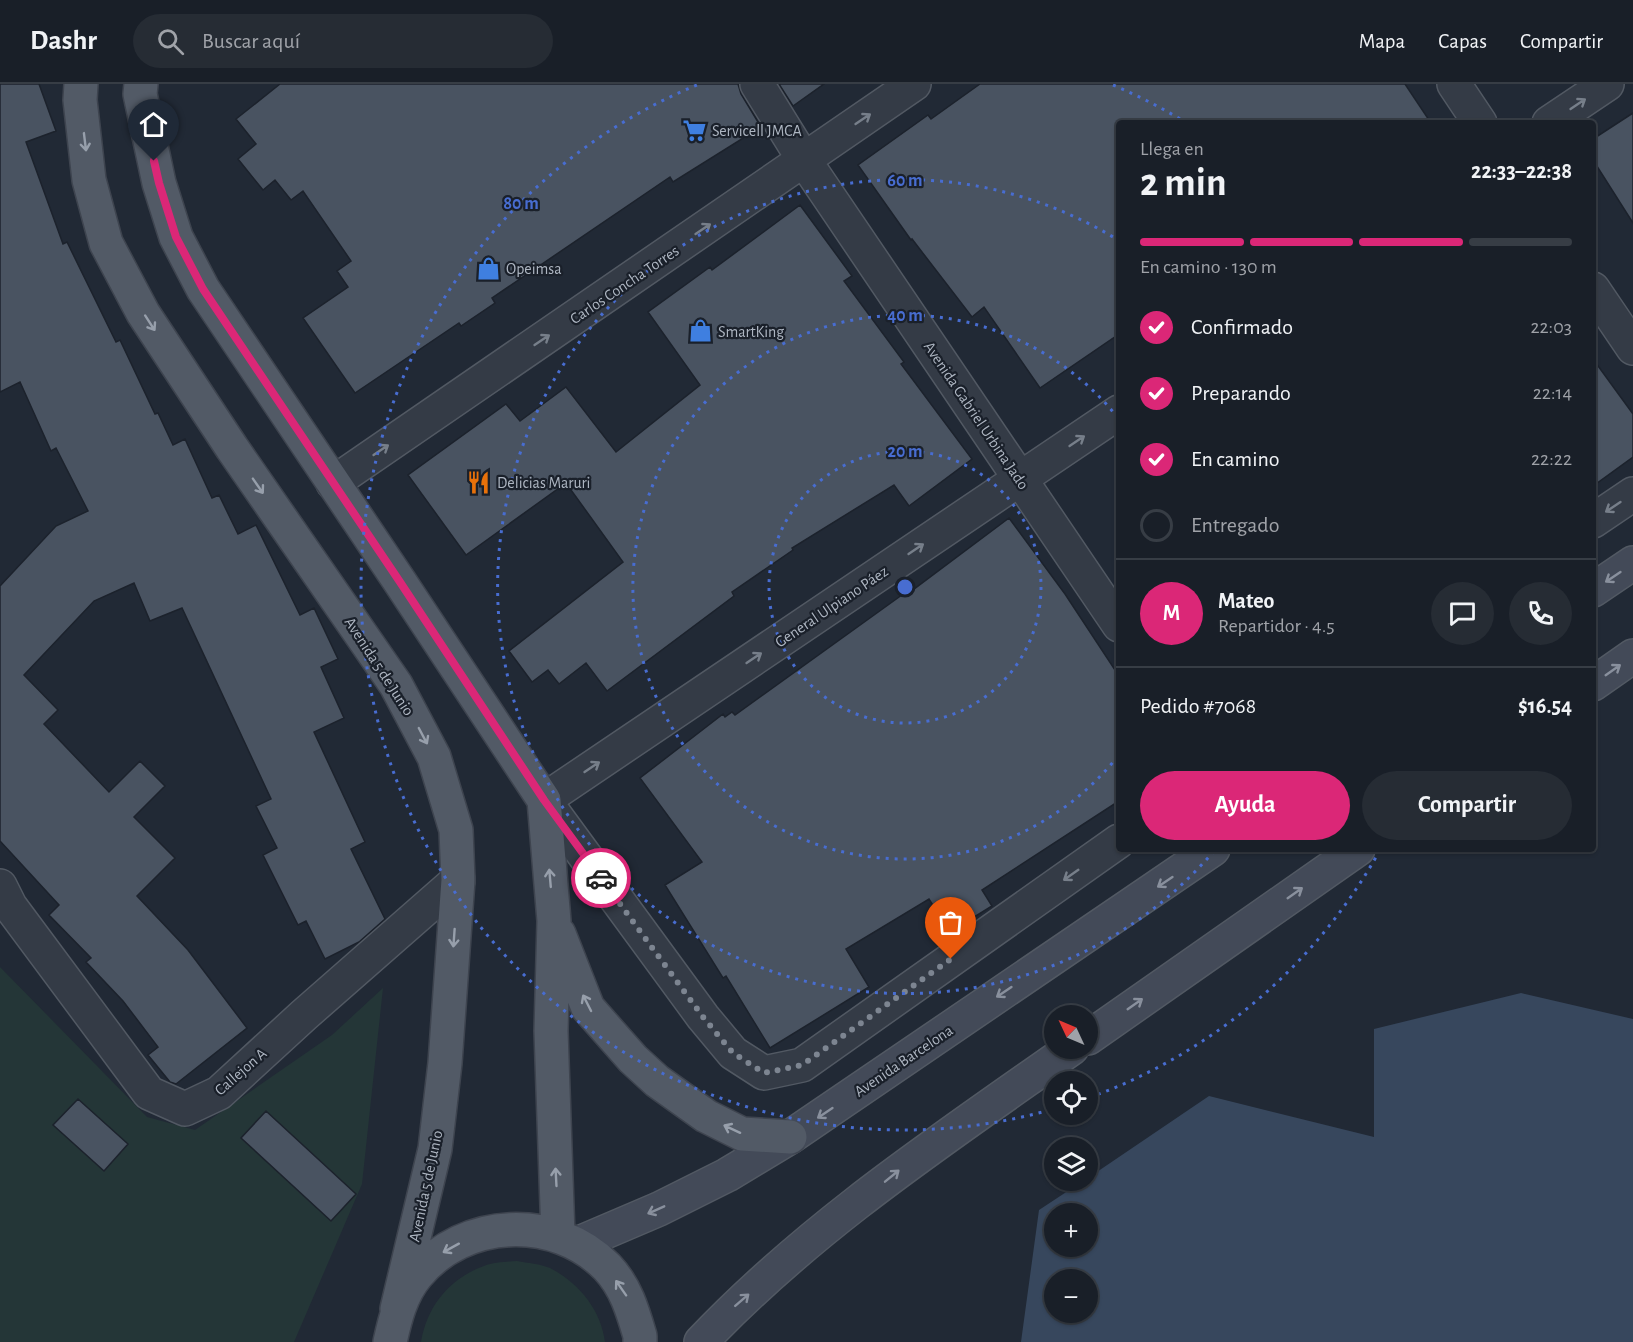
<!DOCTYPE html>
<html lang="es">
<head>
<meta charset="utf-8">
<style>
	:root { --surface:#191f28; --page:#262c34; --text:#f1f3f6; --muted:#9fa2a8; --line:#373d45; --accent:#db2777 }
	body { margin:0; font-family:"Alegreya Sans",sans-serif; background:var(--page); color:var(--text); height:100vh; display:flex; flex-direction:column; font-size:22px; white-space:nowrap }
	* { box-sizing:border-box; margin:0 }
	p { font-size:20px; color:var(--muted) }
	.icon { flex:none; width:33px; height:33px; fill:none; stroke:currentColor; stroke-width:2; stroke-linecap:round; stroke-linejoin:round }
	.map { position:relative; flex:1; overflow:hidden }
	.drawer { position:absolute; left:1116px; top:36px; width:480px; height:732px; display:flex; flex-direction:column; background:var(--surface); border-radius:6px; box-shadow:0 2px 4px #0004,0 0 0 2px var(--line) }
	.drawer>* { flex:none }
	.needle { width:39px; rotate:314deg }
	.tools { position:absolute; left:1044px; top:921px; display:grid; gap:12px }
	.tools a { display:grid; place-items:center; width:54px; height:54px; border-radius:50%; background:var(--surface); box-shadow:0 2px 4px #0004,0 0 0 2px var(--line); font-size:30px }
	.pin { position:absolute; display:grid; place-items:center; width:51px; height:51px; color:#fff; margin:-62px -26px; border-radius:50% 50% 50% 0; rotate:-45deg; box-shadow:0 0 6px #0007 }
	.pin .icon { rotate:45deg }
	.courier { position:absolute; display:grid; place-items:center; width:60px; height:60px; margin:-30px; border:4px solid #db2777; border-radius:50%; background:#fff; color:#222; box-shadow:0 2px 8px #0007 }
	.overview em { font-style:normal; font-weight:700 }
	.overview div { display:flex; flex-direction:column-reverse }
	.overview { display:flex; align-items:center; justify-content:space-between; height:102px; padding:0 24px }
	h1 { font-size:39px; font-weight:700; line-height:45px }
	.bar { display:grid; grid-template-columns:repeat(4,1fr); gap:9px 6px; align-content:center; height:72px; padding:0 24px }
	.bar i { height:8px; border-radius:4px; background:var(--line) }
	.bar .active { background:var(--accent) }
	.bar p { grid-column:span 4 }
	.line { display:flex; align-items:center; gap:15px; padding:0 24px; border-top:2px solid var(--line) }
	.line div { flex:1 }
	.round { display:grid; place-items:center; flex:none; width:63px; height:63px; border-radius:32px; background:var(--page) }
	ol { padding:0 24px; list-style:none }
	li { display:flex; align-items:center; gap:18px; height:66px }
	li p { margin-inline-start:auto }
	li .icon { padding:6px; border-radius:50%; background:var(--accent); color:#fff; stroke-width:4 }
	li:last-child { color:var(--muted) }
	li i { width:33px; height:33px; border:3px solid var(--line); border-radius:50% }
	.cta { display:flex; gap:12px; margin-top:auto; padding:12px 24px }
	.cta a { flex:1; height:69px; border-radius:36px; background:var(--accent); color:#fff; font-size:24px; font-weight:700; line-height:69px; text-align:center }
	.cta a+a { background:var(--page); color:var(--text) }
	header { display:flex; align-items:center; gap:36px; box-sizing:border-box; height:84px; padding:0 30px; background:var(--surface); border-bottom:2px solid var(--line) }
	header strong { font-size:28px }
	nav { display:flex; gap:33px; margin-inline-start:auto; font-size:21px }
	.search { width:420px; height:54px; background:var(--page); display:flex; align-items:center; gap:15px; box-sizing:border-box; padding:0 21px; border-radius:33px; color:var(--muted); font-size:22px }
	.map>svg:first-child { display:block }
</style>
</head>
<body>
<header>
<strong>Dashr</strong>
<div class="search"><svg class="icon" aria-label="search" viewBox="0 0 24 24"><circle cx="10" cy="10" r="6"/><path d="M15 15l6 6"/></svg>Buscar aquí</div>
<nav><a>Mapa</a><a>Capas</a><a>Compartir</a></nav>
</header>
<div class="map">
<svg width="1633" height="1258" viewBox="0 0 1633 1258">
	<rect width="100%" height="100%" fill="#212935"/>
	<!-- green -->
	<path fill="#243637" d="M0,883L147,1033L195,1046L332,951L383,904L362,1100L294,1258H0Z
		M517,1177C528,1179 540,1180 550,1184C579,1199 601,1226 605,1258H421C427,1222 450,1194 484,1182C494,1178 507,1178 517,1177Z"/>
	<!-- water -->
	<path fill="#37475d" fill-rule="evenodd" d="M1521,909L1633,935V1258H1021L1039,1126L1083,1097L1088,1096V1094L1209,1012L1374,1053V945ZM1054,1130H1088V1162H1054ZM1054,1196H1088V1228H1054Z"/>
	<!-- building -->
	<path fill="#495361" stroke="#1c222c" stroke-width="1.5" d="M0,0H39L56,47L26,58L63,160L67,158L116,258L120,256L155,330L158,329L173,361L185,355L212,414L219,411L238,450L256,441L300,531L314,524L338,575L321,583L344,634L314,648L365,758L351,765L385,835L359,858L325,875L306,837L298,841L263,771L277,764L256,722L271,715L182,524L150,537L134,499L94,517L24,591L58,626L44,640L109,708L140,677L165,702L134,733L175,774L137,812L188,866L247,944L176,1000L170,998L148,971L158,963L123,917L86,878L91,874L49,831L59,821L0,757V502L56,442L88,427L56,364L51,367L20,298L0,308Z
		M280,0H738L741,10L761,43L673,98L670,93L492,214L495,219L461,242L459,239L355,309L303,234L348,203L337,187L351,177L303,107L291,116L275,96L263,106L238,75L256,60L236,35Z
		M779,0H824L793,22Z
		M980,0H1405L1431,39H1119V250L1040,304L984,223L972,233L912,155L911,156L858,81L928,31L931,35Z
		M1633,29V139L1593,76V55Z
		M800,121L852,192L844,197L904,278L901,280L972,375L909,422L894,401L792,464L793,466L732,508L734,512L607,607L586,579L559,600L548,586L532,598L509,567L623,478L566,399L466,471L408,391L506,320L520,337L566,303L616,368L700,301L648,228L710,183L712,186Z
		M1593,275L1633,330V373L1593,402Z
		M1009,434L1065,510L1119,592V717L982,806L992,822L950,848L929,815L846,865L869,903L770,964L726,892L723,894L665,801L702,778L640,694L723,630L725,633L732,628L735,631L913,503L914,505Z
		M78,1015L128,1060L104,1087L53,1041Z
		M266,1027L356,1110L331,1137L241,1054Z"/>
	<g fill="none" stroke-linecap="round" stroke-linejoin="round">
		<defs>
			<path id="street" d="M757,0L804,76L1119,541
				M1454,0L1480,39
				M1549,39L1607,0
				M1593,205L1633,264
				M1119,328L544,716L703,933L733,969L764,989L802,981L1119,757
				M333,399L914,0
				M1593,437L1633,410
				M0,802L10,822L149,1009L185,1025L219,1009L304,931L458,796"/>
			<path id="secondary" d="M1593,506L1633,479
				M1593,600L1633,572
				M1088,954L1358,765
				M577,1160L659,1125L727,1091L790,1053L1213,765
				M701,1258C810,1143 943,1055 1072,964"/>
			<path id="primary" d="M81,0L80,16L89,96L106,159L143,229L232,364L396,601L434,673L456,746L458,796L445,979L435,1065L397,1225
				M141,0L140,10L159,99L176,153L203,205L400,498L544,716L554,837L551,947L558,1152
				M559,850L588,924L633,975L657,997L706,1032L742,1050L790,1053
				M390,1258C395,1235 401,1210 417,1191C464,1134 555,1130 607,1183C626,1203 633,1228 640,1252V1258"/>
		</defs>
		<!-- street casing -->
		<use href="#street" stroke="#525963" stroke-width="36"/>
		<!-- secondary casing -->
		<use href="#secondary" stroke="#525963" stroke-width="36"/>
		<!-- primary casing -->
		<use href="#primary" stroke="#3e444f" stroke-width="36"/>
		<!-- street -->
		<use href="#street" stroke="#343b46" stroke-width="33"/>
		<!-- secondary -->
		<use href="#secondary" stroke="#434a58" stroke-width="33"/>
		<!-- primary -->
		<use href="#primary" stroke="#525a66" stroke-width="33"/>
	</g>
	<!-- one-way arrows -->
	<defs><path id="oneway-shaft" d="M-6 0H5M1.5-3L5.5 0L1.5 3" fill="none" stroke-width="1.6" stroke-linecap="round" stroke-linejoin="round" transform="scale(1.5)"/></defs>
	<g stroke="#777f8a">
		<use href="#oneway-shaft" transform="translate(1578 20) rotate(-34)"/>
		<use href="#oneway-shaft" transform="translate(863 35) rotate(-34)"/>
		<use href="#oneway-shaft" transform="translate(703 145) rotate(-34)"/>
		<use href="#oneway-shaft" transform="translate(542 256) rotate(-34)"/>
		<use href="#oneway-shaft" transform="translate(1077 357) rotate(-34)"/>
		<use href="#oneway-shaft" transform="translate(381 366) rotate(-34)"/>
		<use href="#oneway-shaft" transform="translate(1613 423) rotate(146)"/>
		<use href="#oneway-shaft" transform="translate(916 465) rotate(-34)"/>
		<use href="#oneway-shaft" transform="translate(754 574) rotate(-34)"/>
		<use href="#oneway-shaft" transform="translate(592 683) rotate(-34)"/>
		<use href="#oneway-shaft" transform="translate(1071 791) rotate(145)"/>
	</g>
	<g stroke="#979fab">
		<use href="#oneway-shaft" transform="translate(85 58) rotate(83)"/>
		<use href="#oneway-shaft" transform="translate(150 239) rotate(57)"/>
		<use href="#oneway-shaft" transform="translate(258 402) rotate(55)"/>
		<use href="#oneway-shaft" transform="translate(423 652) rotate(62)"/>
		<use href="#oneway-shaft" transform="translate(550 794) rotate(-95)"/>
		<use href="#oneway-shaft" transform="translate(454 854) rotate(94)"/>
		<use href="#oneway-shaft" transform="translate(587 919) rotate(-117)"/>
		<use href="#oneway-shaft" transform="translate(732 1045) rotate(-155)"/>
		<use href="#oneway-shaft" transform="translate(556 1093) rotate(-93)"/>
		<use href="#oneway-shaft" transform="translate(451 1164) rotate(151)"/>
		<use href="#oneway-shaft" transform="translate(621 1204) rotate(-125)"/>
	</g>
	<g stroke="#89909d">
		<use href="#oneway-shaft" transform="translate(1613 493) rotate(146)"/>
		<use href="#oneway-shaft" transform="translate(1613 586) rotate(-35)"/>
		<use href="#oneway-shaft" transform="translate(1165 798) rotate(146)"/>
		<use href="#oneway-shaft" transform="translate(1295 809) rotate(-35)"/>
		<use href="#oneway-shaft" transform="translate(1004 908) rotate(146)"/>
		<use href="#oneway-shaft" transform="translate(1135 920) rotate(-35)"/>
		<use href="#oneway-shaft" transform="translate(825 1029) rotate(146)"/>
		<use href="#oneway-shaft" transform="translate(892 1092) rotate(-39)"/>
		<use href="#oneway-shaft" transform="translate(656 1126) rotate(156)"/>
		<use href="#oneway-shaft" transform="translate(742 1216) rotate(-41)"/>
	</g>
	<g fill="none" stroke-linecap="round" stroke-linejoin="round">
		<!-- done -->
		<path stroke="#7d8591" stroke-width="6" stroke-dasharray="0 10.8" d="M601,794L703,933L733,969L764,989L802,981L951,875"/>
		<!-- route -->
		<path stroke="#db2777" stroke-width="8" d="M154,77L159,99L176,153L203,205L400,498L544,716L601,794"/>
	</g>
	<!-- distance rings -->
	<g fill="none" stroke="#486dd1" stroke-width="3" stroke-dasharray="3 6">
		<circle cx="905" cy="503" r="136"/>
		<path d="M1118 672A272 272 0 1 1 1118 334"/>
		<path d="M1214 767A407 407 0 1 1 1118 156"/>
		<path d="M1380 766A543 543 0 0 1 1091 1013M1050 1026A543 543 0 0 1 697 1M1113 1A543 543 0 0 1 1185 38"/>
	</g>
	<!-- icons -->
	<defs>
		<symbol id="supermarket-bare" viewBox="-9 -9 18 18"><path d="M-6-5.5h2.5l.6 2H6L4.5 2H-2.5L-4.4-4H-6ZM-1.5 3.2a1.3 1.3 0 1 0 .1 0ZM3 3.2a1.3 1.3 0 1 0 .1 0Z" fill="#3f7fe0" stroke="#1a202a" stroke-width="2.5" paint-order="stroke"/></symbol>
		<symbol id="shop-bare" viewBox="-9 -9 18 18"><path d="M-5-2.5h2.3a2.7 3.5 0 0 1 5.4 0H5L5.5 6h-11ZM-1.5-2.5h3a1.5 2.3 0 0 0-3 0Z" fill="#3f7fe0" stroke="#1a202a" stroke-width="2.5" paint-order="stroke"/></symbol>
		<symbol id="restaurant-bare" viewBox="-9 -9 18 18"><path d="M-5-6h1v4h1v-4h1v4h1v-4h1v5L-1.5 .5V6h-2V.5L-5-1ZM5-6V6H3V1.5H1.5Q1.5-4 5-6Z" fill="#e8710a" stroke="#1a202a" stroke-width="2.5" paint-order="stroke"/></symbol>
	</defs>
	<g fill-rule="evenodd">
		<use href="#supermarket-bare" x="678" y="30" width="33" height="33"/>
		<use href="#shop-bare" x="472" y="168" width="33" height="33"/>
		<use href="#shop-bare" x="684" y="230" width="33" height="33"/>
		<use href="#restaurant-bare" x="462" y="382" width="33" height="33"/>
	</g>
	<g text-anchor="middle" stroke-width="4.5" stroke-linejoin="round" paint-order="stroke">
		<!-- poi labels -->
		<g font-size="16" fill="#aeb6c2" stroke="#1a202a" text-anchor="start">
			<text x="712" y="52">Servicell JMCA</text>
			<text x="506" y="190">Opeimsa</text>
			<text x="718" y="253">SmartKing</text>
			<text x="497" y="404">Delicias Maruri</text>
		</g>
		<!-- street labels -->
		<g font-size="16" fill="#aeb6c2" stroke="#1a202a">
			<text transform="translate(624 200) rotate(-34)" y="6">Carlos Concha Torres</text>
			<text transform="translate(977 331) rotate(56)" y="6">Avenida Gabriel Urbina Jado</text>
			<text transform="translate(831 522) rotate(-34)" y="6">General Ulpiano Páez</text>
			<text transform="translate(380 582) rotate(57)" y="6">Avenida 5 de Junio</text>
			<text transform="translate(903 976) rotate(-34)" y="6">Avenida Barcelona</text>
			<text transform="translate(240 987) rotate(-41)" y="6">Callejon A</text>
			<text transform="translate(425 1102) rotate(-78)" y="6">Avenida 5 de Junio</text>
		</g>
	</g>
	<circle cx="905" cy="503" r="9" fill="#486dd1" stroke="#1a202a" stroke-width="3"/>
	<g font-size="18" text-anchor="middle" font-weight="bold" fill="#486dd1" stroke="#1a202a" stroke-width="4.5" stroke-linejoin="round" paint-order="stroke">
		<text x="905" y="102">60 m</text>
		<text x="521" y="125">80 m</text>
		<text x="905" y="237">40 m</text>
		<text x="905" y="373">20 m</text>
	</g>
</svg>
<div class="tools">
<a><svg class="needle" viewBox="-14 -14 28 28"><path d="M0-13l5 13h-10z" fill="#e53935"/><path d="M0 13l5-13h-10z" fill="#9fa2a8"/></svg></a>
<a><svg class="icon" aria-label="locate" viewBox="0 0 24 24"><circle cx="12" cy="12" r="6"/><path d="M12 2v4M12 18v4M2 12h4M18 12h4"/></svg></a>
<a><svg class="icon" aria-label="layers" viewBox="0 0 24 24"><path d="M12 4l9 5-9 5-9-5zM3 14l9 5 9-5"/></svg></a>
<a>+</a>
<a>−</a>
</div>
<div class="pin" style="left:951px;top:875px;background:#ea580c"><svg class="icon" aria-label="bag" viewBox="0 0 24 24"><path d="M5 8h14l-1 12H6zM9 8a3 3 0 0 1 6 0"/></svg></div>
<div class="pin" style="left:154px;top:77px;background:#1f2937"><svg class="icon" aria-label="home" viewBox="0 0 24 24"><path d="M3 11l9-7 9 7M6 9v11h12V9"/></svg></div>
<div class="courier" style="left:601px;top:794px"><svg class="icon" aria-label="car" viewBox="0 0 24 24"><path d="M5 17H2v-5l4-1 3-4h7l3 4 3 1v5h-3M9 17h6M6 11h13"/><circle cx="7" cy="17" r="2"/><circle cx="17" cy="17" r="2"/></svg></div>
<section class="drawer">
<div class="overview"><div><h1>2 min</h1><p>Llega en</p></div><em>22:33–22:38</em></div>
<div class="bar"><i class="active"></i><i class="active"></i><i class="active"></i><i></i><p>En camino · 130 m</p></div>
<ol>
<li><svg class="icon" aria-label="check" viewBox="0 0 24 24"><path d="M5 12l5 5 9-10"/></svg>Confirmado<p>22:03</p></li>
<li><svg class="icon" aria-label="check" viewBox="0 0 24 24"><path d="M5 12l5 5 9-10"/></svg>Preparando<p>22:14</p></li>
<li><svg class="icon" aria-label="check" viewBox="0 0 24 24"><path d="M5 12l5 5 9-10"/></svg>En camino<p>22:22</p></li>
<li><i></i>Entregado</li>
</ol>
<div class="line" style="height:108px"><b class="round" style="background:var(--accent);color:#fff">M</b><div><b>Mateo</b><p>Repartidor · 4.5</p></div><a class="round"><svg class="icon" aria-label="chat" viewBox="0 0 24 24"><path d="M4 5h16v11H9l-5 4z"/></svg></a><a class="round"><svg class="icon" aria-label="phone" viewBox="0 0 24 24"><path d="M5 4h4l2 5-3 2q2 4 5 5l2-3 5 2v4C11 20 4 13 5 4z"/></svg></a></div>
<div class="line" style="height:78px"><div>Pedido #7068</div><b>$16.54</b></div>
<div class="cta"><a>Ayuda</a><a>Compartir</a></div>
</section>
</div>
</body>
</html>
